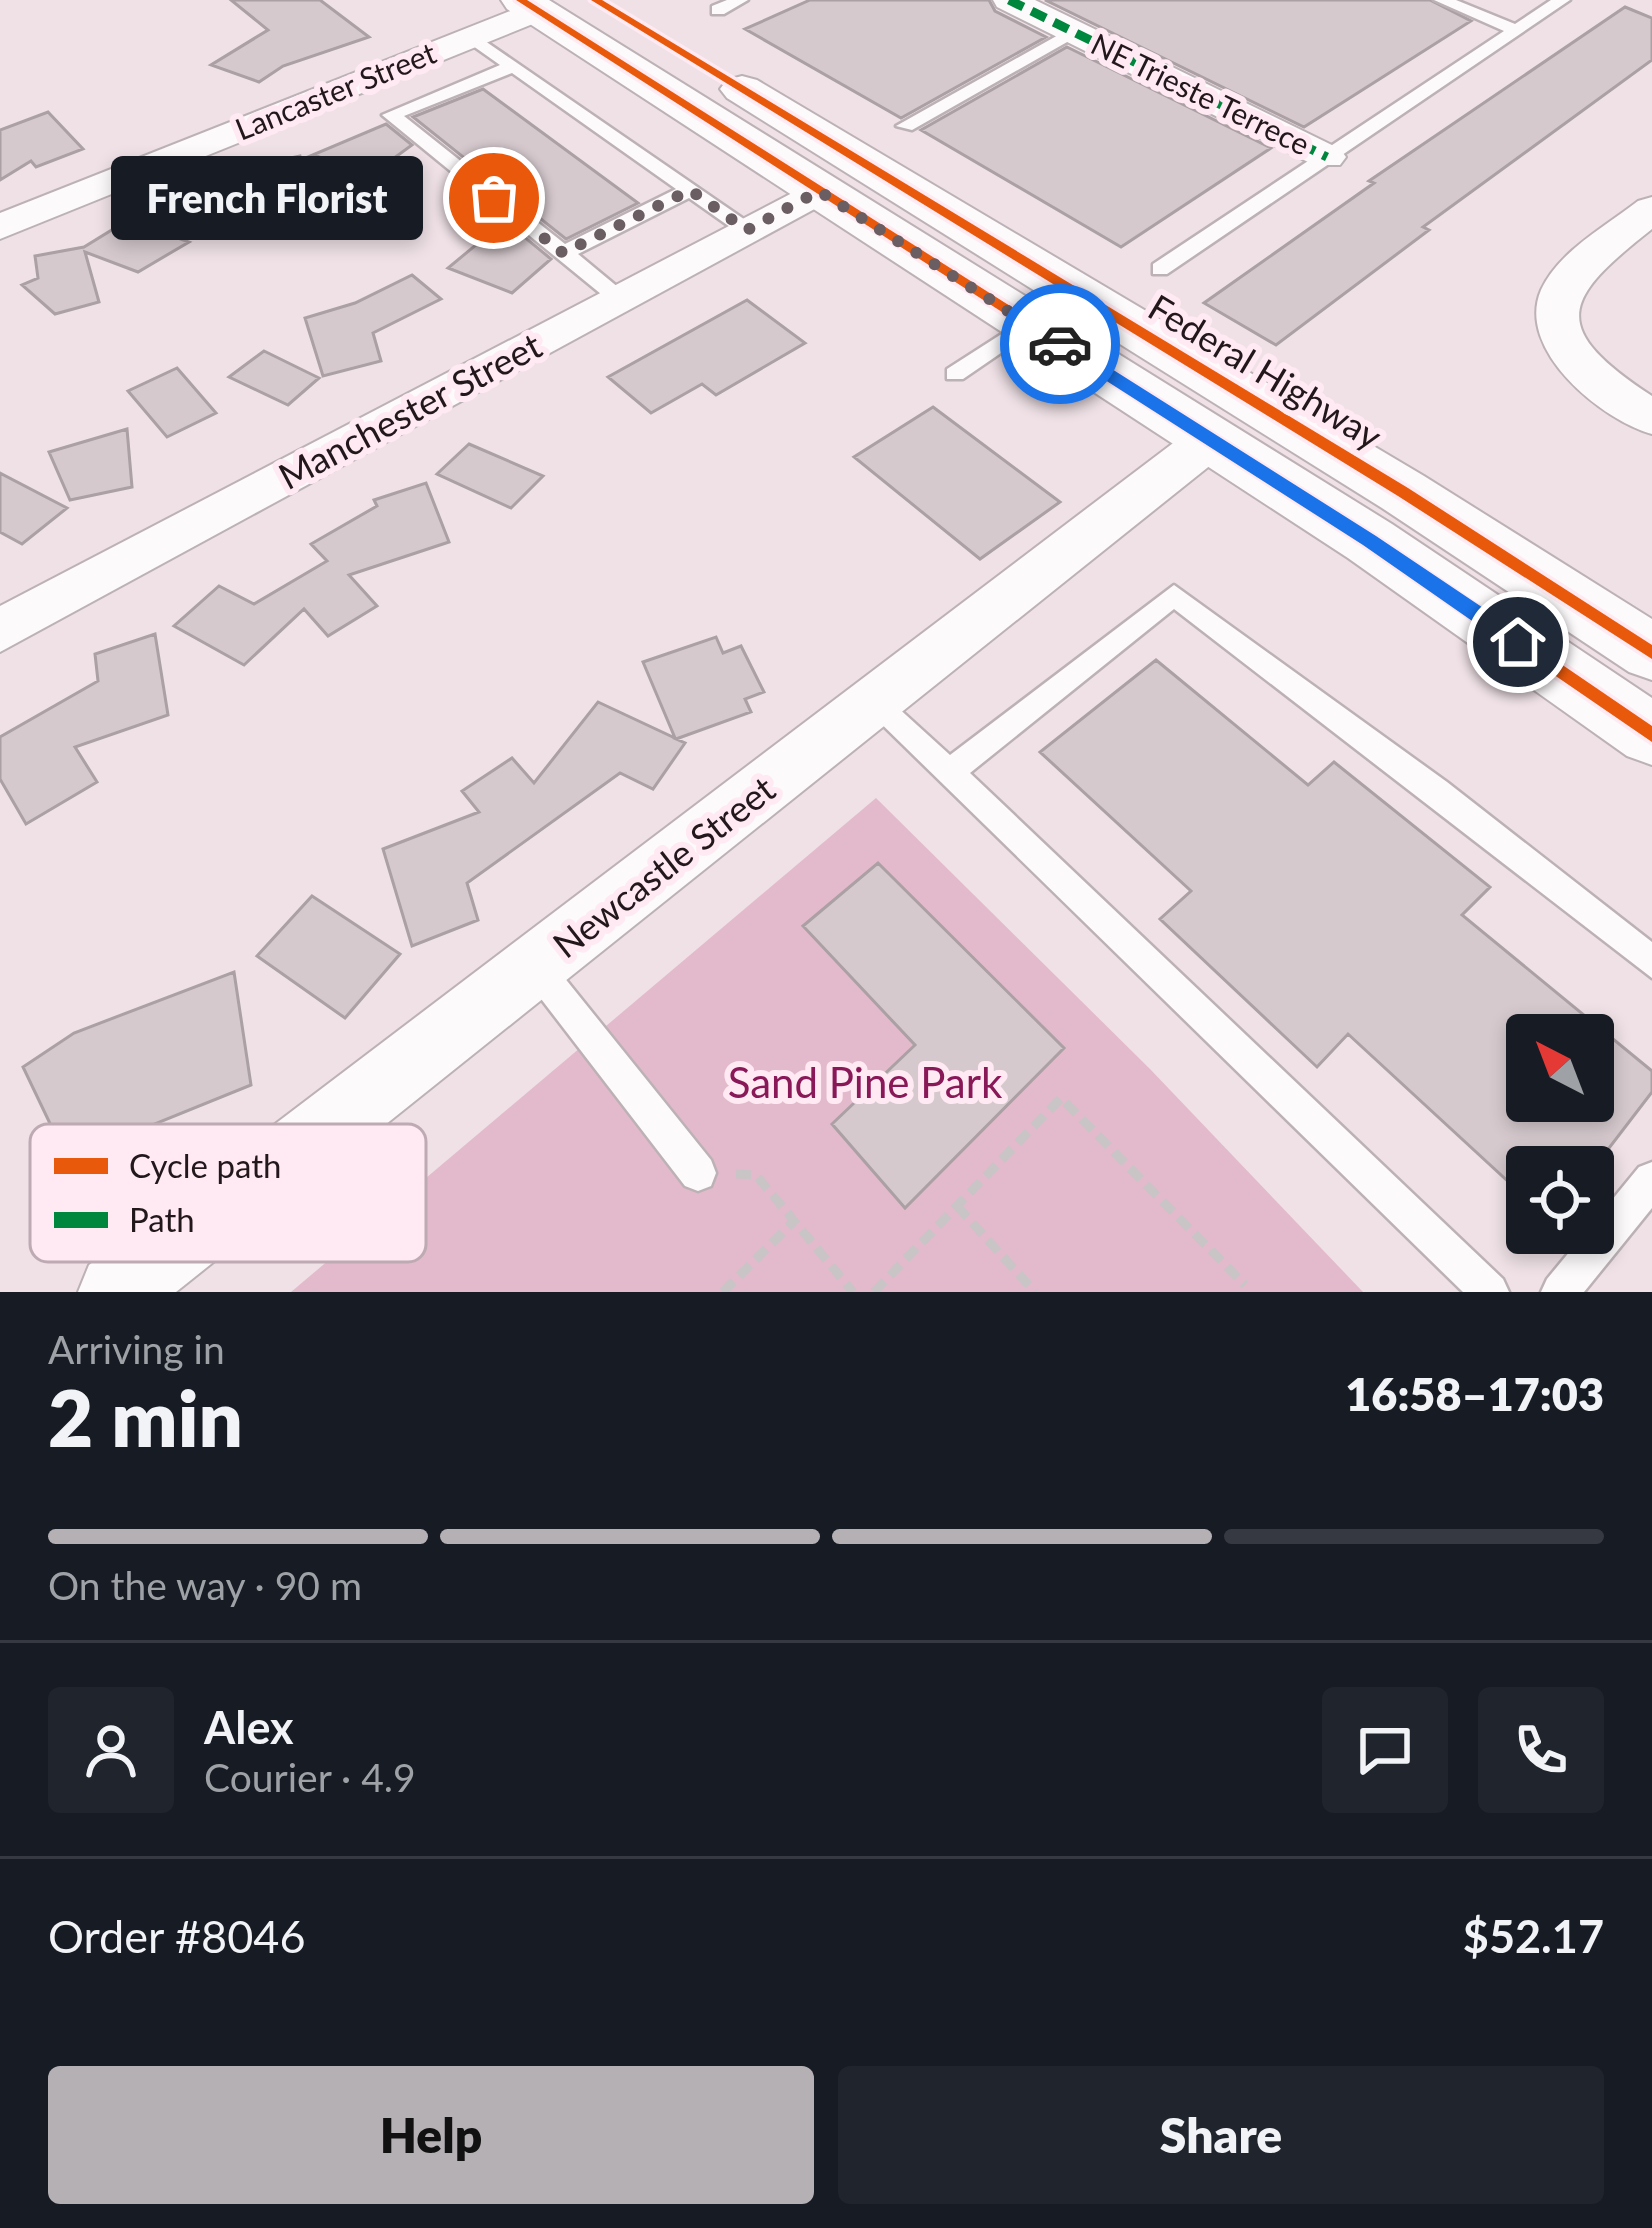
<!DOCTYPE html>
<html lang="en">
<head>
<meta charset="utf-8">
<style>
	:root { --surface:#171b24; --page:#20242c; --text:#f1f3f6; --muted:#9ea1a6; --line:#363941; --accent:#b4b0b4 }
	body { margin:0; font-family:Lato,sans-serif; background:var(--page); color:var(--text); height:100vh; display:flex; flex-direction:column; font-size:45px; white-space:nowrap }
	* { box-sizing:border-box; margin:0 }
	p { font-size:39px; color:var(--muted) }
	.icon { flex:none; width:66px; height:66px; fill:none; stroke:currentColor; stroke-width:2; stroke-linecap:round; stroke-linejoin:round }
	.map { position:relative; height:1292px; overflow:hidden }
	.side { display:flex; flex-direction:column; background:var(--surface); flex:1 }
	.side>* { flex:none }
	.needle { width:78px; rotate:318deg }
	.buttons { position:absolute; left:1506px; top:1014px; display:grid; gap:24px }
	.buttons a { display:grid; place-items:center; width:108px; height:108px; border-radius:12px; background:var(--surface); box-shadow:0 6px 18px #0003; font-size:60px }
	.pin { position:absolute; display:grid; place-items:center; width:102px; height:102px; color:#fff; margin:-51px; border:6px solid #fff; border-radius:50%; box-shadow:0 3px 12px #0007 }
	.courier { position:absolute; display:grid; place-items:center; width:120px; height:120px; margin:-60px; border:9px solid #1a73e8; border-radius:50%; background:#fff; color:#222; box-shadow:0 3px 15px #0007 }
	.bubble { position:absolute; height:84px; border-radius:12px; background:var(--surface); box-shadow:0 6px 18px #0003; font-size:39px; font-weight:800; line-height:84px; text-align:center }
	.summary em { font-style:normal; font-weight:800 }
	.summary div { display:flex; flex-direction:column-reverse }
	.summary { display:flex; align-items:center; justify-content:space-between; height:204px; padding:0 48px }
	h1 { font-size:78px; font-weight:800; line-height:90px }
	.bar { display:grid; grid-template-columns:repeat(4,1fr); gap:18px 12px; align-content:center; height:144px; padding:0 48px }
	.bar i { height:15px; border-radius:9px; background:var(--line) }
	.bar .on { background:var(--accent) }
	.bar p { grid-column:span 4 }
	.line { display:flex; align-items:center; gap:30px; padding:0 48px; border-top:3px solid var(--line) }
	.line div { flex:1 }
	.round { display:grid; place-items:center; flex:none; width:126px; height:126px; border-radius:12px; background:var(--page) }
	.action { display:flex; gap:24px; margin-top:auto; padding:24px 48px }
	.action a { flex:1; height:138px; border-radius:12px; background:var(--accent); color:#111; font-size:48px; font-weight:800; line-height:138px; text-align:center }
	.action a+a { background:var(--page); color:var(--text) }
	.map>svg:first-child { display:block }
</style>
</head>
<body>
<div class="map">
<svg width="1652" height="1292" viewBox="0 0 1652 1292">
	<rect width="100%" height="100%" fill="#efe1e6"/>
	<!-- green -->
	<path fill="#e3bacb" d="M876,798L1150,1069L1363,1292H291Z"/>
	<!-- building -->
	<path fill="#d5c9cd" stroke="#aba0a4" stroke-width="3" fill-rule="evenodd" d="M231,0H320L369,37L283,66L259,82L211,65L268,30Z
		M810,0H989L995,11L1046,37L901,118L745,29Z
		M1045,0H1430L1471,21L1304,127Z
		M1625,7L1652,18V60L1423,227L1429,230L1276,345L1204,303L1374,183L1369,181Z
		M1067,47L1271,148L1121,247L921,130Z
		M483,89L638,203L566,239L413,117Z
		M48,112L83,149L36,167L31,161L0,180V130Z
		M386,124L412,145L368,177L317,156L329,183L311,192L315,202L241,224L237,220L177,235L171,217L260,178L257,165L300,156L301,160Z
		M128,220L189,242L138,272L85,252L99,302L55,314L22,285L38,278L35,256L84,247Z
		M505,221L551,259L512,293L448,268Z
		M412,275L441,299L373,333L381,361L323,376L305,318L355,303Z
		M747,300L805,343L716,395L702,384L651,413L608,377Z
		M264,351L319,378L288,405L229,377Z
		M177,368L216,413L167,437L128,391Z
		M933,407L1060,502L980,559L854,457Z
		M127,429L132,487L70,500L49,452Z
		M469,444L543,476L511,508L437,474Z
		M0,473L67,508L22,544L0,532Z
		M426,483L449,542L349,575L377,606L328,636L304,609L244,665L174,626L219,586L254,604L327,561L311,544L377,506L374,500Z
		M155,634L168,715L75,747L97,782L26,824L0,779V737L98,681L95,654Z
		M716,637L723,653L741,646L764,692L745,699L751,712L676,739L685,743L653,789L620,773L467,883L478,920L412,946L383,849L479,812L462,791L512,758L534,783L598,702L675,738L643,662Z
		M1156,660L1308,785L1334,762L1490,887L1462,915L1652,1071V1092L1593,1169L1527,1167V1199L1348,1034L1317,1067L1160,919L1191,891L1040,752ZM1527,1035H1593V1101H1527Z
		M878,863L1064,1048L905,1208L832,1124L915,1045L803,926Z
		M312,896L400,954L345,1018L257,956Z
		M234,972L251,1085L152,1125L76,1178L23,1067L74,1033Z"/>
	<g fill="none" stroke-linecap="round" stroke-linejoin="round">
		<defs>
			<path id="lane" d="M727,0H748L724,14H712V6Z
				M1434,0H1456L1515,24L1551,0H1570L1167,274H1153V264L1504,31Z
				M1069,29L1083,33L912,130L896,126Z
				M472,32L754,226V234H740L689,198L578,254L631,298L620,305L612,303L382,115L500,65L466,41L463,37ZM512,73L676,189L565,244L404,116Z
				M1028,317L1039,324L1036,329L963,379H947V369Z
				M1174,585L1447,782L1652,942V978L1174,609L970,773L1503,1279L1509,1292H1463L860,703L864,695L874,691L884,695L950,755Z
				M536,951L547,956L711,1160L716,1173L711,1186L698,1191L685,1186L525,978L520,967L525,956Z
				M1652,1162V1208L1584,1292H1541L1547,1279L1585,1233H1593V1223L1639,1167Z"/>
			<path id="street" d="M538,0L555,10L550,17L0,239V213Z
				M993,0H1035L1340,149L1346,157L1340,165H1314L997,7Z
				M819,179L833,183L839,191L833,199L0,652V606Z
				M1652,197V229C1563,299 1547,327 1652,396V434C1602,420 1515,350 1541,290C1559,251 1606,226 1638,201Z
				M1210,423L1227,428L1234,440L1227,452L176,1292H78L89,1265L1193,428Z"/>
			<path id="primary" d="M501,0H549L1392,524L1652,698V765L1627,756L1348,558L507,9Z
				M742,76L757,80L1424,476L1652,619V680L1629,672L1382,508L727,98L720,89L727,80Z"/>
		</defs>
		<!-- lane casing -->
		<use href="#lane" stroke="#bcb2b6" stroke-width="5"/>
		<!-- street casing -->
		<use href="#street" stroke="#bcb2b6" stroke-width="4"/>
		<!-- primary casing -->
		<use href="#primary" stroke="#bcb2b6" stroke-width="4"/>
		<!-- path -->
		<path stroke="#c9c4c6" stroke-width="9" stroke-dasharray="15 8" stroke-linecap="butt" d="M736,1174L756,1175L853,1292
			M957,1206L1035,1292
			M723,1292L794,1221
			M874,1292L1061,1098L1245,1285"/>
		<!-- lane -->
		<use href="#lane" fill="#fdfafb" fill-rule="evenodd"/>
		<!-- street -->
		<use href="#street" fill="#fdfafb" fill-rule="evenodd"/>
		<!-- primary -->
		<use href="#primary" fill="#fdfafb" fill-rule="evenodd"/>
		<!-- quiet -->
		<path stroke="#00873e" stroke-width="9" stroke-dasharray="16 9" stroke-linecap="butt" d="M1009,0L1327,157"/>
		<defs>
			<path id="cycleway" d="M516,0H527L1375,537L1652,726V742L1365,545Z
				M591,0H602L1408,488L1652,645V659L1398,496Z"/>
		</defs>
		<!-- cycleway casing -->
		<use href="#cycleway" stroke="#ffe9f2" stroke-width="7"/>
		<!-- cycleway -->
		<use href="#cycleway" fill="#e8590c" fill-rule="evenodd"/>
	</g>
	<!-- route -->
	<path fill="#1a73e8" d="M1055,340H1066L1376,536L1525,636V648H1511L1363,545L1055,348Z"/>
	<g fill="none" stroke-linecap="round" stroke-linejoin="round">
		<!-- done -->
		<path stroke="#6a5e63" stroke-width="12" stroke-dasharray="0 21.6" d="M494,198L563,253L690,190L747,230L819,191L1060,344"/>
	</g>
	<g text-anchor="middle" stroke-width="12" stroke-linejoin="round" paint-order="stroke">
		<!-- far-street labels -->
		<g font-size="30" fill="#22181c" stroke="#ffe9f2">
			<text transform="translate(336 92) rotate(-22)" y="10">Lancaster Street</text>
			<text transform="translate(1200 95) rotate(26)" y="10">NE Trieste Terrece</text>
		</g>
		<!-- street labels -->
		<g font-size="36" fill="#22181c" stroke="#ffe9f2">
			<text transform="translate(1265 372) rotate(31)" y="13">Federal Highway</text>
			<text transform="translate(410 411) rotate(-28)" y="13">Manchester Street</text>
			<text transform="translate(664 867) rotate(-38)" y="13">Newcastle Street</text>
		</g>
		<!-- near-park labels -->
		<g font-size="42" fill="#881857" stroke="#ffe9f2">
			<text x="865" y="1098">Sand Pine Park</text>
		</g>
	</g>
	<!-- legend -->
	<rect x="30" y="1124" width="396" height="138" rx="18" fill="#ffe9f2" stroke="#bdaab2" stroke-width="3"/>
	<rect x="54" y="1158" width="54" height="16" fill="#e8590c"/>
	<rect x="54" y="1212" width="54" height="16" fill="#00873e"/>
	<g font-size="33" fill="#22181c">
		<text x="129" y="1178">Cycle path</text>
		<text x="129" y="1232">Path</text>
	</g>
</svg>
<div class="buttons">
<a><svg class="needle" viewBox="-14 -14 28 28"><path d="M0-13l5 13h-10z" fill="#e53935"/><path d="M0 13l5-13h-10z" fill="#9ea1a6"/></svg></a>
<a><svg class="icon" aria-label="locate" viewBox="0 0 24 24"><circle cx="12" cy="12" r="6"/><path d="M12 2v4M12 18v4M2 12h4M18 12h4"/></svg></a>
</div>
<div class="pin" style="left:494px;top:198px;background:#ea580c"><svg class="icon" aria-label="bag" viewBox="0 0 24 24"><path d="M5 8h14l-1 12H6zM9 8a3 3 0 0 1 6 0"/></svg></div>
<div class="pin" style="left:1518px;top:642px;background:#1f2937"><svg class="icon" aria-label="home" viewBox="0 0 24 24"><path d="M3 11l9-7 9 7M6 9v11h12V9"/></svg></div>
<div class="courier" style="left:1060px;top:344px"><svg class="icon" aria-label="car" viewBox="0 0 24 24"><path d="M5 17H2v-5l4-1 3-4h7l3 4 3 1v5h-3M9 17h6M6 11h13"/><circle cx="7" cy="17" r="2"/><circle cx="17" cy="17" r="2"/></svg></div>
<div class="bubble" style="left:111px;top:156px;width:312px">French Florist</div>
</div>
<section class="side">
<div class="summary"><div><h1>2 min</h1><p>Arriving in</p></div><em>16:58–17:03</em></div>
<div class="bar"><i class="on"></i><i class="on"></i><i class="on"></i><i></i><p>On the way · 90 m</p></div>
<div class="line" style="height:216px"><a class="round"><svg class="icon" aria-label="person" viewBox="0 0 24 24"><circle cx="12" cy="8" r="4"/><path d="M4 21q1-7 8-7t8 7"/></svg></a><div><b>Alex</b><p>Courier · 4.9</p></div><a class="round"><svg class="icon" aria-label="chat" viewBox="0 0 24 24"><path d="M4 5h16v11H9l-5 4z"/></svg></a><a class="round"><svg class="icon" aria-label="phone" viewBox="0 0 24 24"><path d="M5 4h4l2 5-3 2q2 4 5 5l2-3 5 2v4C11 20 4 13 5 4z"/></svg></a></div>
<div class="line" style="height:156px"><div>Order #8046</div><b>$52.17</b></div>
<div class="action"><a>Help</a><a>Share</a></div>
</section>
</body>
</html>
